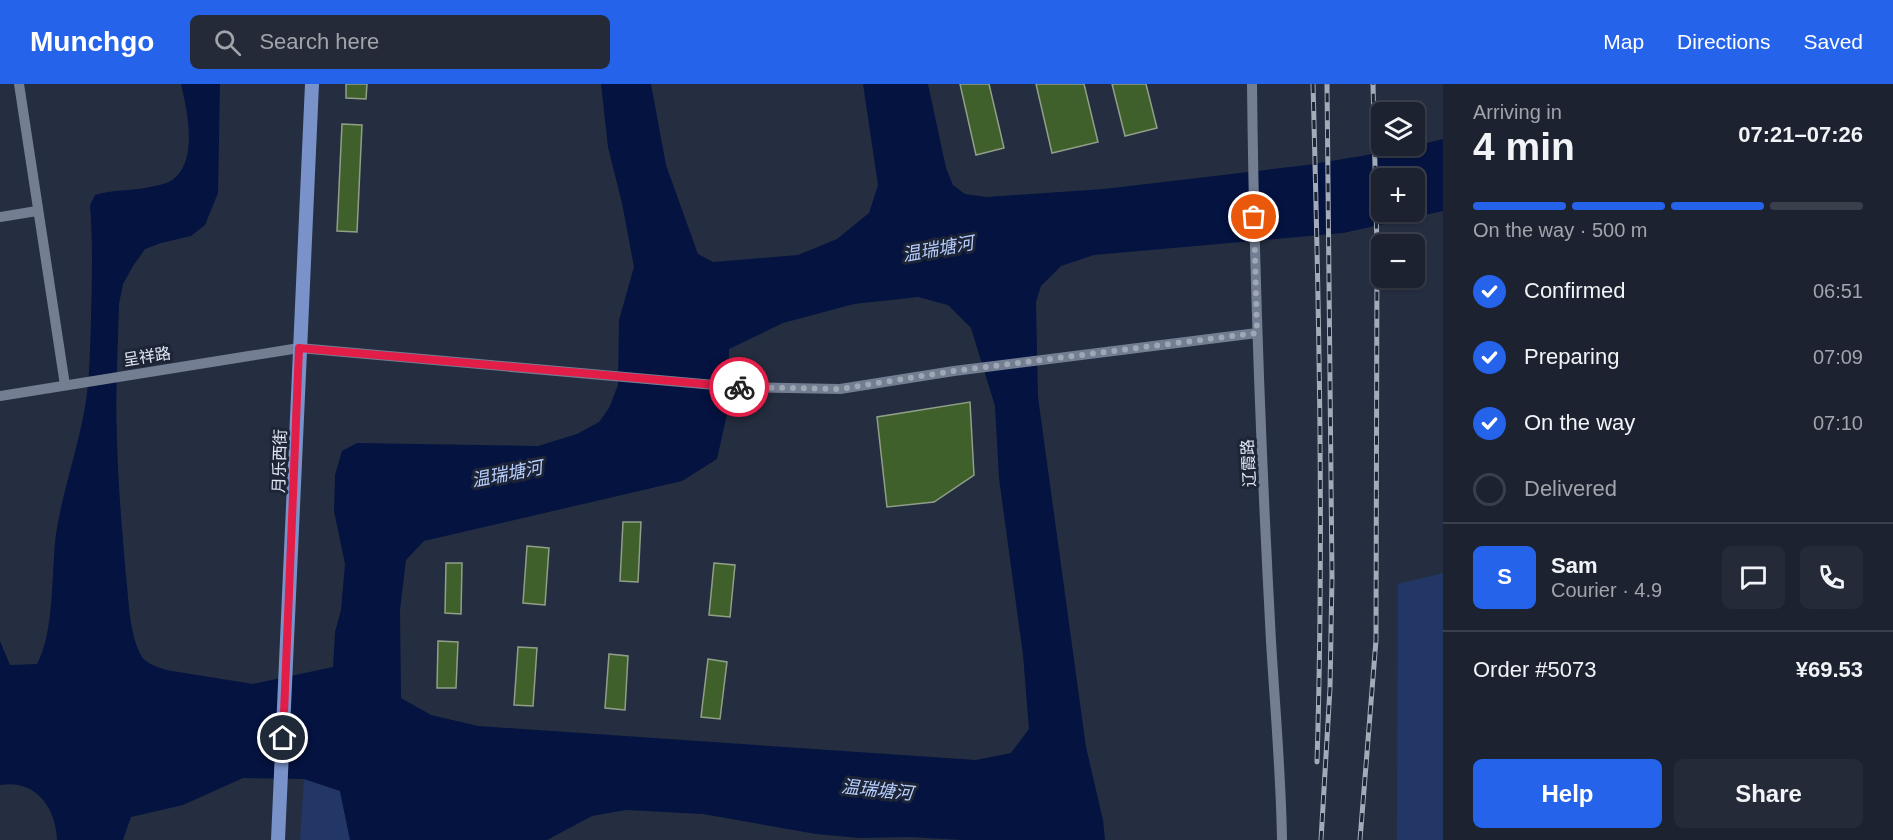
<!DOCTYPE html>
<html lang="en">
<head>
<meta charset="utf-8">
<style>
	:root { --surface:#1c2230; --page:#252a38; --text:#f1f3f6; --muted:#a0a4ab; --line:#3a3f4c; --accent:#2563eb }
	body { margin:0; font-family:Arial,"Noto Sans SC",sans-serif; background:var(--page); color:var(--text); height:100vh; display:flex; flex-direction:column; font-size:22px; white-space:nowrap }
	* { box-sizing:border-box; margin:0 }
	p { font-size:20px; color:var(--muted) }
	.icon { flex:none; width:33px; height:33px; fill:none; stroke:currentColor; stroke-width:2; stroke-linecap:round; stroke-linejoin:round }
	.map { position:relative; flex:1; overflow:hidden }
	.side { display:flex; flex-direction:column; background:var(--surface); width:450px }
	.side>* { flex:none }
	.tools { position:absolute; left:1371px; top:18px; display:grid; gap:12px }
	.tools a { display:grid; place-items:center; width:54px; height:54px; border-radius:9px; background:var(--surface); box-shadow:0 2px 4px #0004,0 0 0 2px var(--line); font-size:30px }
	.pin { position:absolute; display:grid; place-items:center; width:51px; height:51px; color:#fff; margin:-26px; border:3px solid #fff; border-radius:50%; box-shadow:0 2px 6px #0007 }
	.courier { position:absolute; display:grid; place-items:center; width:60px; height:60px; margin:-30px; border:4px solid #e11d48; border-radius:50%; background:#fff; color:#222; box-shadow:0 2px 8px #0007 }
	.overview em { font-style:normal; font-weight:800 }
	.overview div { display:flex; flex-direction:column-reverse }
	.overview { display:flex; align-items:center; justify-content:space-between; height:102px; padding:0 30px }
	h1 { font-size:39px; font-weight:800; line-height:45px }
	.bar { display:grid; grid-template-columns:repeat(4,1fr); gap:9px 6px; align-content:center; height:72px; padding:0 30px }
	.bar i { height:8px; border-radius:4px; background:var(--line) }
	.bar .on { background:var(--accent) }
	.bar p { grid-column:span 4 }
	.line { display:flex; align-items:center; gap:15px; padding:0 30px; border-top:2px solid var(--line) }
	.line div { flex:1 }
	.round { display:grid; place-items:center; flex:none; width:63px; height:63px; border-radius:9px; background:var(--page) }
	ol { padding:0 30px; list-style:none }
	li { display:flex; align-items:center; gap:18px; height:66px }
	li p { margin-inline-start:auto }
	li .icon { padding:6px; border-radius:50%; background:var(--accent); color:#fff; stroke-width:4 }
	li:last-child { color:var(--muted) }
	li i { width:33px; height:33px; border:3px solid var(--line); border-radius:50% }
	.action { display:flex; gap:12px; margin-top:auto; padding:12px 30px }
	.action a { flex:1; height:69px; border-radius:9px; background:var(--accent); color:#fff; font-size:24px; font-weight:800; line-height:69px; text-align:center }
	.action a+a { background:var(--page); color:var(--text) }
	header { display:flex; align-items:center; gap:36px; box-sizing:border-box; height:84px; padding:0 30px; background:var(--accent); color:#fff }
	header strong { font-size:28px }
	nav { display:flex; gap:33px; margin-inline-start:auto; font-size:21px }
	.search { width:420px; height:54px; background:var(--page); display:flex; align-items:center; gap:15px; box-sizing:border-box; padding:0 21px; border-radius:9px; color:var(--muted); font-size:22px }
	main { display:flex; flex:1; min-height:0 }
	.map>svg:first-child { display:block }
</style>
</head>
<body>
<header>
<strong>Munchgo</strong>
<div class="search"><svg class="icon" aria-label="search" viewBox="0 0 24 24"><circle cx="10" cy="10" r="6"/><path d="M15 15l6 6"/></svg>Search here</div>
<nav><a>Map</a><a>Directions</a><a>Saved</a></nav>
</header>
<main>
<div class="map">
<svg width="1443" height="756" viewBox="0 0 1443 756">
	<rect width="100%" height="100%" fill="#252e40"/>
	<!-- green -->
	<path fill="#233767" d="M1443,489V756H1397L1398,500Z
		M304,695L340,707L350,756H300Z"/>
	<!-- water -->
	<path fill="#041340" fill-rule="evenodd" d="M181,0H220L218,109L205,141L191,152L161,159L145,165L133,182L123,200L119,220C118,265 115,310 117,354C118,400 122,446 126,492C129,517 129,551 142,573C147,580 158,583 166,586L253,600L333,583L335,548L341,526L345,480L334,427L335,391L342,367L357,359L538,362L577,350L599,338L609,324L618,301L619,236L634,183L622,119L608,63L601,0H651L666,81L698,170L713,178L798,171L837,155L869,129L878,101L863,0H928L946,84L953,101L965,110L986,113L1104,105L1307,81L1403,65L1443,55V127L1343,149L1094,171L1061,182L1041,202L1036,218L1038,313L1086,663L1103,736L1105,756H963L910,753L860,754L816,750L703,730L626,726L592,732L547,756H350L340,707L304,695L243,694L183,721L131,733L123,756H57C56,724 36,695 0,701V557L10,581L37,580C55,547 51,488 56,450C63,405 79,362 86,317C90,290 90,262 91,235C92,197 93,159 90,121L95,111C115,105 135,107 155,102C160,101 168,99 172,96C199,78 187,25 181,0ZM1382,94H1414V128H1382ZM918,213L948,221L971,244L995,322L999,394L1023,571L1029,645L1011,669L976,676L478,642L431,631L401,614L400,526L406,476L424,457L682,397L717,375L727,330L729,265L783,239L854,220Z"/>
	<!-- building -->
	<path fill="#3f602b" stroke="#919f89" stroke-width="1.5" d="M346,0H367L366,15L346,14Z
		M960,0H989L1004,64L976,71Z
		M1036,0H1084L1098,58L1052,69Z
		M1112,0H1146L1157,44L1125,52Z
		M342,40L362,41L357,148L337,147Z
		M970,318L974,391L934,418L887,423L877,333Z
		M623,438H641L638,498L620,497Z
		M527,462L549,464L545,521L523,519Z
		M446,479H462L461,530L445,529Z
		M714,479L735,481L730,533L709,531Z
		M438,557L458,558L456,604H437Z
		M518,563L537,564L533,622L514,621Z
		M609,570L628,572L625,626L605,624Z
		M708,575L727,578L720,635L701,633Z"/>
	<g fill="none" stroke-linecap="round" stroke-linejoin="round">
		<!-- minor -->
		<path stroke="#737e93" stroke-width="10" d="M19,0L65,301
			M1252,0C1254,186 1261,372 1271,557C1275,624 1281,689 1282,756
			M0,133L37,127
			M0,312L299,264L737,303L840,305L954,287L1257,249"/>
		<!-- major -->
		<path stroke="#7993ca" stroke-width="14" d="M278,756L312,0"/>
		<defs>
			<path id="rail" d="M1313,0C1319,226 1324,452 1317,678
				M1321,756L1330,604L1332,493L1327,0
				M1360,756L1376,556L1377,165L1373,0"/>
		</defs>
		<!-- rail casing -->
		<use href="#rail" stroke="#a3aab8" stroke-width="5"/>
		<!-- rail -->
		<use href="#rail" stroke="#1c2436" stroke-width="3" stroke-dasharray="9" stroke-linecap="butt"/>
	</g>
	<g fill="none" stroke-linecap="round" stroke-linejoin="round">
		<!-- done -->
		<path stroke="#9fa6b4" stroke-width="6" stroke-dasharray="0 10.8" d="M739,303L840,305L954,287L1257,249L1254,133"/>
		<!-- route -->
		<path stroke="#e11d48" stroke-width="8" d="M283,654L299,264L739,303"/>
	</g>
	<g text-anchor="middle" stroke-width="6" stroke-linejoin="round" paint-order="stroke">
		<!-- street labels -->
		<g font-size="16" fill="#e1e7f3" stroke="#1c2436">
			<text transform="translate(147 272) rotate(-9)" y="6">呈祥路</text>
			<text transform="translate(279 377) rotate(-88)" y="6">月乐西街</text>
			<text transform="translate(1248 379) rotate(-93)" y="6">辽霞路</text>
		</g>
		<!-- water labels -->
		<g font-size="18" font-style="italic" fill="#b7cefd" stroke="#1c2436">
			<text transform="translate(938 165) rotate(-10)" y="6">温瑞塘河</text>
			<text transform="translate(507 390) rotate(-11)" y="6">温瑞塘河</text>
			<text transform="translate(877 706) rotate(6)" y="6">温瑞塘河</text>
		</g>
	</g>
</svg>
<div class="tools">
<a><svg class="icon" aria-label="layers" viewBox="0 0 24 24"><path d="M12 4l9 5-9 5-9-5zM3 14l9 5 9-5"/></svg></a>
<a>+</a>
<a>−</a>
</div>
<div class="pin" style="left:1254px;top:133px;background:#ea580c"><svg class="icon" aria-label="bag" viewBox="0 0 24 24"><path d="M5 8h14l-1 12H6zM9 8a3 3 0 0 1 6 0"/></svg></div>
<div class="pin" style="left:283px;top:654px;background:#1f2937"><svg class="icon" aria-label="home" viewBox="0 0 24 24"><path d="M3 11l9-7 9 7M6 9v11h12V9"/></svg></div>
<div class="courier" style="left:739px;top:303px"><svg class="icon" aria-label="bike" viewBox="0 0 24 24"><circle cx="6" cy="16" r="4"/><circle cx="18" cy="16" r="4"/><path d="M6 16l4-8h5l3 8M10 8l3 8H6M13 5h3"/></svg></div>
</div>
<section class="side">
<div class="overview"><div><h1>4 min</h1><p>Arriving in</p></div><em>07:21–07:26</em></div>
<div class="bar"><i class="on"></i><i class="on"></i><i class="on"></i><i></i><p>On the way · 500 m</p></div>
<ol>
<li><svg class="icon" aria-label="check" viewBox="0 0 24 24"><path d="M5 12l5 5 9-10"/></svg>Confirmed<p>06:51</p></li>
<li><svg class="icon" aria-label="check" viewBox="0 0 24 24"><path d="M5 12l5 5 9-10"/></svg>Preparing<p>07:09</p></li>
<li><svg class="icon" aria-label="check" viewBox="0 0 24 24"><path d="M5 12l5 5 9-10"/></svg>On the way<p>07:10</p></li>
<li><i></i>Delivered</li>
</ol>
<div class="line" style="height:108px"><b class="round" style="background:var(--accent);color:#fff">S</b><div><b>Sam</b><p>Courier · 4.9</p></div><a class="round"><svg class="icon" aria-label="chat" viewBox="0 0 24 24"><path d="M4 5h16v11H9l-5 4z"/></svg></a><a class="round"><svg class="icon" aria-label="phone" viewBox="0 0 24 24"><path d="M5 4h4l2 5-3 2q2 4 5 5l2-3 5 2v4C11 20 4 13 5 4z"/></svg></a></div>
<div class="line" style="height:78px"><div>Order #5073</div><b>¥69.53</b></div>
<div class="action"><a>Help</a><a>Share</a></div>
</section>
</main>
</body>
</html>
